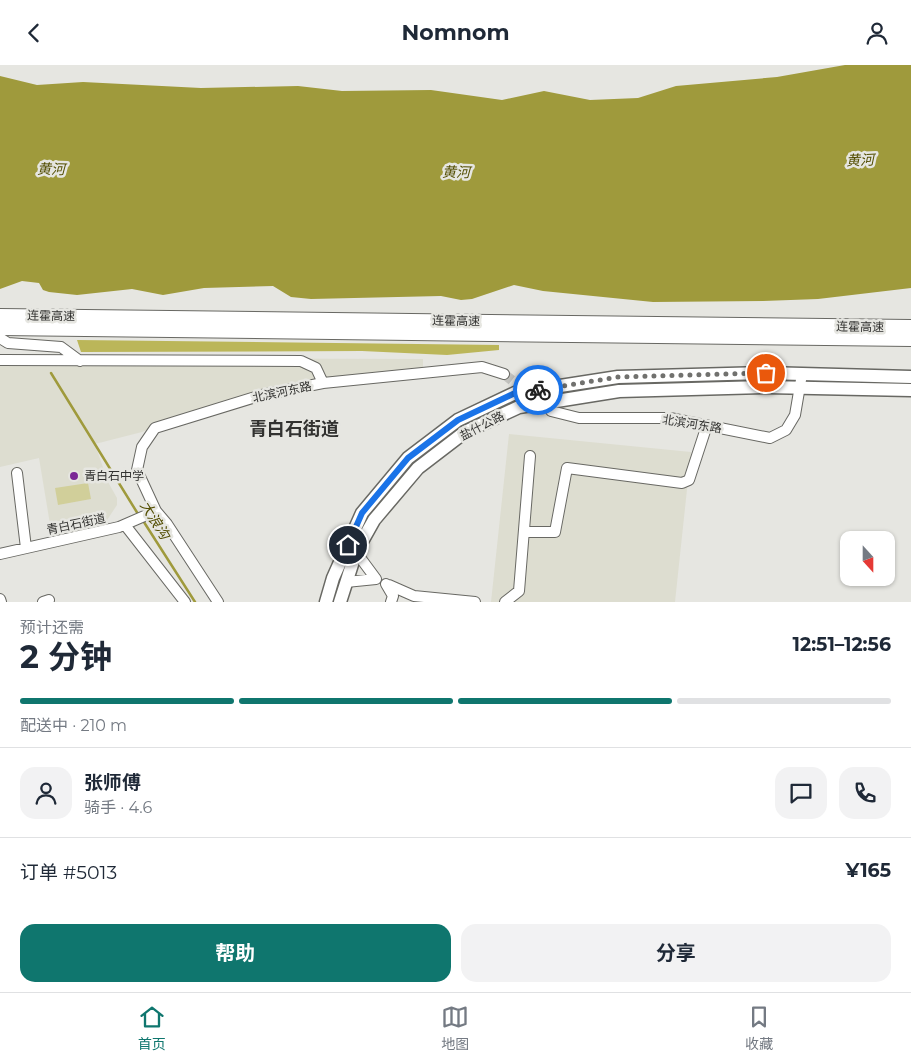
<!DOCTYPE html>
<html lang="zh">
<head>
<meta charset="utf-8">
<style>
	:root { --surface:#fff; --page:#f2f2f3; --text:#1f2937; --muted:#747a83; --line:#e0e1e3; --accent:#0f766e }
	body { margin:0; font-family:Montserrat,"Noto Sans SC",sans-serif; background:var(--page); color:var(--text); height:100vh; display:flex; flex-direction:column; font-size:19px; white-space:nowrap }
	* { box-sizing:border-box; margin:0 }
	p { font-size:16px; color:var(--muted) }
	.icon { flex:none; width:28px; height:28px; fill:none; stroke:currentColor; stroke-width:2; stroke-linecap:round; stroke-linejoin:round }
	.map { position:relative; height:537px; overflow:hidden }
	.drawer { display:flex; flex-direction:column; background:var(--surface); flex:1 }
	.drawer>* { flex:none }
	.needle { width:32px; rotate:159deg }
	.tools { position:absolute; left:840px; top:466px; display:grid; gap:10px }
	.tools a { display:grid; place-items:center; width:55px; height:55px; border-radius:10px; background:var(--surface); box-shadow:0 1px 4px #0004; font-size:25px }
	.pin { position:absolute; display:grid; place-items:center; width:42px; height:42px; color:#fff; margin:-21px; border:2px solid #fff; border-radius:50%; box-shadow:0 1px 5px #0007 }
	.courier { position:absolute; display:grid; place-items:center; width:50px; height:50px; margin:-25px; border:4px solid #1a73e8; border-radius:50%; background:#fff; color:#222; box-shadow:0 1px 6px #0007 }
	.headline em { font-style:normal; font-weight:700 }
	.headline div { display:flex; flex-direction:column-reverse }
	.headline { display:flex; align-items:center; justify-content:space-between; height:85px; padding:0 20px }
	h1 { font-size:32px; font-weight:700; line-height:38px }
	.bar { display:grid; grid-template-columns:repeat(4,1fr); gap:8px 5px; align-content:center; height:60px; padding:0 20px }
	.bar i { height:6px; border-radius:4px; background:var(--line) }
	.bar .active { background:var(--accent) }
	.bar p { grid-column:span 4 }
	.line { display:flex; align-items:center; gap:12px; padding:0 20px; border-top:1px solid var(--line) }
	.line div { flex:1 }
	.round { display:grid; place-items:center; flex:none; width:52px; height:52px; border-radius:15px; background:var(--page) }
	.primary-button { display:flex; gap:10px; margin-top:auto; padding:10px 20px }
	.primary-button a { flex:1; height:58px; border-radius:15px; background:var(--accent); color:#fff; font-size:20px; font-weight:700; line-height:58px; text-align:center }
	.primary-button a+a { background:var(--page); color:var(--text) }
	header { display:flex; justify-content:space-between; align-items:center; height:65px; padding:0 20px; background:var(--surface); font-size:22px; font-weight:700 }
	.dock { display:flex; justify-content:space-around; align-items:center; height:70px; border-top:1px solid var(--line); background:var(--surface); font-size:14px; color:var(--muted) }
	.dock a { display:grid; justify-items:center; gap:2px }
	.dock .active { color:var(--accent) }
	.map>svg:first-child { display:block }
</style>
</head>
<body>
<header><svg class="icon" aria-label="back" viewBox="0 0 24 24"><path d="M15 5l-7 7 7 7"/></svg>Nomnom<svg class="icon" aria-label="person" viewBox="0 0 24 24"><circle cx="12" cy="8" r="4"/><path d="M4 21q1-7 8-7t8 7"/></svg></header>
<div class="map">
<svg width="911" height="537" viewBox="0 0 911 537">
	<rect width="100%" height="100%" fill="#e6e6e1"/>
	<!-- built -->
	<path fill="#ddddd0" d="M0,293L423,294V311L303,321L198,346L142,367L95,379L108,417L117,433V440L103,461L52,471L39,393L0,402Z
		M509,369L691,387L675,537H491Z"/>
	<!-- green -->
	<path fill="#d1cf9a" d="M88,418L91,434L58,440L55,423Z"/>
	<!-- forest -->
	<path fill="#bbb659" d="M77,275L499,280V285L447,290L362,286L81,287Z"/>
	<!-- water -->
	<path fill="#9f9a3c" d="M845,0H911V223L818,234L763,236L653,237L543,226L514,220L472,234L461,235L441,231L311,234L291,232L273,221L204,223L163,230L132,224L77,230L49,227L43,225L39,218L22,216L0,224V11L37,20L83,17L201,23L298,21L342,26L431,25L502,35L544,26L590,35L638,33L676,21L777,12Z"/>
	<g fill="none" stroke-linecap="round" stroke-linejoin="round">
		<!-- stream -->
		<path stroke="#9f9a3c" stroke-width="2.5" d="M51,308L138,449
			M142,454L195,537"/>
		<!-- minor-tunnel -->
		<path stroke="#c2c2be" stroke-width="10" stroke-dasharray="10 5" stroke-linecap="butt" d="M504,309L544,341"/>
		<defs>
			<path id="minor" d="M0,273L8,278L61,282L80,296
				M0,295L301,296L316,303L323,318
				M551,346L579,353H670L770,373L786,365L795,350L802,309
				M17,408L26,483
				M125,460L185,537
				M524,467H555L567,403L682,418L689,415L707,360
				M0,489L119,462L156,446
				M346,517L376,514L356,487
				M386,519L393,531L391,537
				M389,520L414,531L475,537
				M0,534L1,537
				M43,537L49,535
				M218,537L167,459L156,446L137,405L142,382L155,363L262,330L323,318L482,302L504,309
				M505,537L519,526L530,391"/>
			<path id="major" d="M326,537L333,513L362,448L408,393L458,355L515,328L618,312L766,308L911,312
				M340,537L356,487L374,455L418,403L465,367L519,342L619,326L766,322L911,325"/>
			<path id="highway" d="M0,251L911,262
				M0,263L911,274"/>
		</defs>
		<!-- minor casing -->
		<use href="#minor" stroke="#686863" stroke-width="12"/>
		<!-- major casing -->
		<use href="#major" stroke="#686863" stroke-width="15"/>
		<!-- highway casing -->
		<use href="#highway" stroke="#686863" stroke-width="16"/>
		<!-- minor -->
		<use href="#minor" stroke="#fff" stroke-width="10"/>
		<!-- major -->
		<use href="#major" stroke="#fff" stroke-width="12"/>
		<!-- highway -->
		<use href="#highway" stroke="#fff" stroke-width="14"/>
	</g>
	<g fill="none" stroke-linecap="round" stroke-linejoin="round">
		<!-- done -->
		<path stroke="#71716e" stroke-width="5" stroke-dasharray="0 9" d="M538,325L618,312L766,308"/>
		<!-- route -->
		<path stroke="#1a73e8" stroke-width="6" d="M348,480L362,448L408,393L458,355L515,328L538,325"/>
	</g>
	<!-- markers -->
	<circle fill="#7b2897" stroke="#e6e6e1" stroke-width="2" cx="74" cy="411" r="5"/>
	<g text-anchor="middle" stroke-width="5" stroke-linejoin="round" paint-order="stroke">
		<!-- street labels -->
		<g font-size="12" fill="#323230" stroke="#e6e6e1">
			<text transform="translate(51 251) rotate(1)" y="4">连霍高速</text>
			<text transform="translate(456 256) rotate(1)" y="4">连霍高速</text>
			<text transform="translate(860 262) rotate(1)" y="4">连霍高速</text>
			<text transform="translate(282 327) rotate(-12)" y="4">北滨河东路</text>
			<text transform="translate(692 359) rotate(9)" y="4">北滨河东路</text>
			<text transform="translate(482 361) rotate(-27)" y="4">盐什公路</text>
			<text transform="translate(76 459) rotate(-12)" y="4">青白石街道</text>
		</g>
		<!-- poi labels -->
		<g font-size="12" fill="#323230" stroke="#e6e6e1" text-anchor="start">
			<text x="84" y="415">青白石中学</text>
		</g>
		<!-- water labels -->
		<g font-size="14" font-style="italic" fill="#524d01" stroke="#e6e6e1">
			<text transform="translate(860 95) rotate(-2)" y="5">黄河</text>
			<text transform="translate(51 104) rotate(1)" y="5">黄河</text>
			<text transform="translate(456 107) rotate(1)" y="5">黄河</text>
			<text transform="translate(155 455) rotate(58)" y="5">大浪沟</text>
		</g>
		<!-- district labels -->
		<g font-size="18" font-weight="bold" fill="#323230" stroke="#e6e6e1">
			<text x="294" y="370">青白石街道</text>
		</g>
	</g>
</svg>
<div class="tools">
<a><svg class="needle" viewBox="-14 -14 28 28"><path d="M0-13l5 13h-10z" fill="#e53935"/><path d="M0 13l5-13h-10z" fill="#747a83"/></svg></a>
</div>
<div class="pin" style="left:766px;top:308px;background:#ea580c"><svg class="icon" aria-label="bag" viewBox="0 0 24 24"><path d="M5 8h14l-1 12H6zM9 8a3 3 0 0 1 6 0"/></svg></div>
<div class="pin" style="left:348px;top:480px;background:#1f2937"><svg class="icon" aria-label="home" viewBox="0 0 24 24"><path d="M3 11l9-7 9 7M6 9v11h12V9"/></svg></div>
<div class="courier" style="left:538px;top:325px"><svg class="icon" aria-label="bike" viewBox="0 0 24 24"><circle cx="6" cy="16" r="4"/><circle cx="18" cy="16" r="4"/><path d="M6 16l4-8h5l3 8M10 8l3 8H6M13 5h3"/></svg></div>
</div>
<section class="drawer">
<div class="headline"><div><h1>2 分钟</h1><p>预计还需</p></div><em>12:51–12:56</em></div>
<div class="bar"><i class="active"></i><i class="active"></i><i class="active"></i><i></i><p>配送中 · 210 m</p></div>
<div class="line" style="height:90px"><a class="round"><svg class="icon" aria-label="person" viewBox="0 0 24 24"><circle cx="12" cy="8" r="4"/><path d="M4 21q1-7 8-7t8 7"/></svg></a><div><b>张师傅</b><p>骑手 · 4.6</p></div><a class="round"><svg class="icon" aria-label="chat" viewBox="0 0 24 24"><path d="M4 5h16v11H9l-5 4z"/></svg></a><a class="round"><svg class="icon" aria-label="phone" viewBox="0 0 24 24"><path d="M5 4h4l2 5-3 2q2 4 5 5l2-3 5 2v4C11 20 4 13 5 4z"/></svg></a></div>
<div class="line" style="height:65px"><div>订单 #5013</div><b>¥165</b></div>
<div class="primary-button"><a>帮助</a><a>分享</a></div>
</section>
<nav class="dock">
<a class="active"><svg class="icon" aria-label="home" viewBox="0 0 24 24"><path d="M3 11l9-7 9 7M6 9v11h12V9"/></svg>首页</a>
<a><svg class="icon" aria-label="map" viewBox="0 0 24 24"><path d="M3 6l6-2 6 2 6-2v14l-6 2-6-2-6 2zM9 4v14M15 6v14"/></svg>地图</a>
<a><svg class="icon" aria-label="saved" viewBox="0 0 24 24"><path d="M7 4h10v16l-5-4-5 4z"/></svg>收藏</a>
</nav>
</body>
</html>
